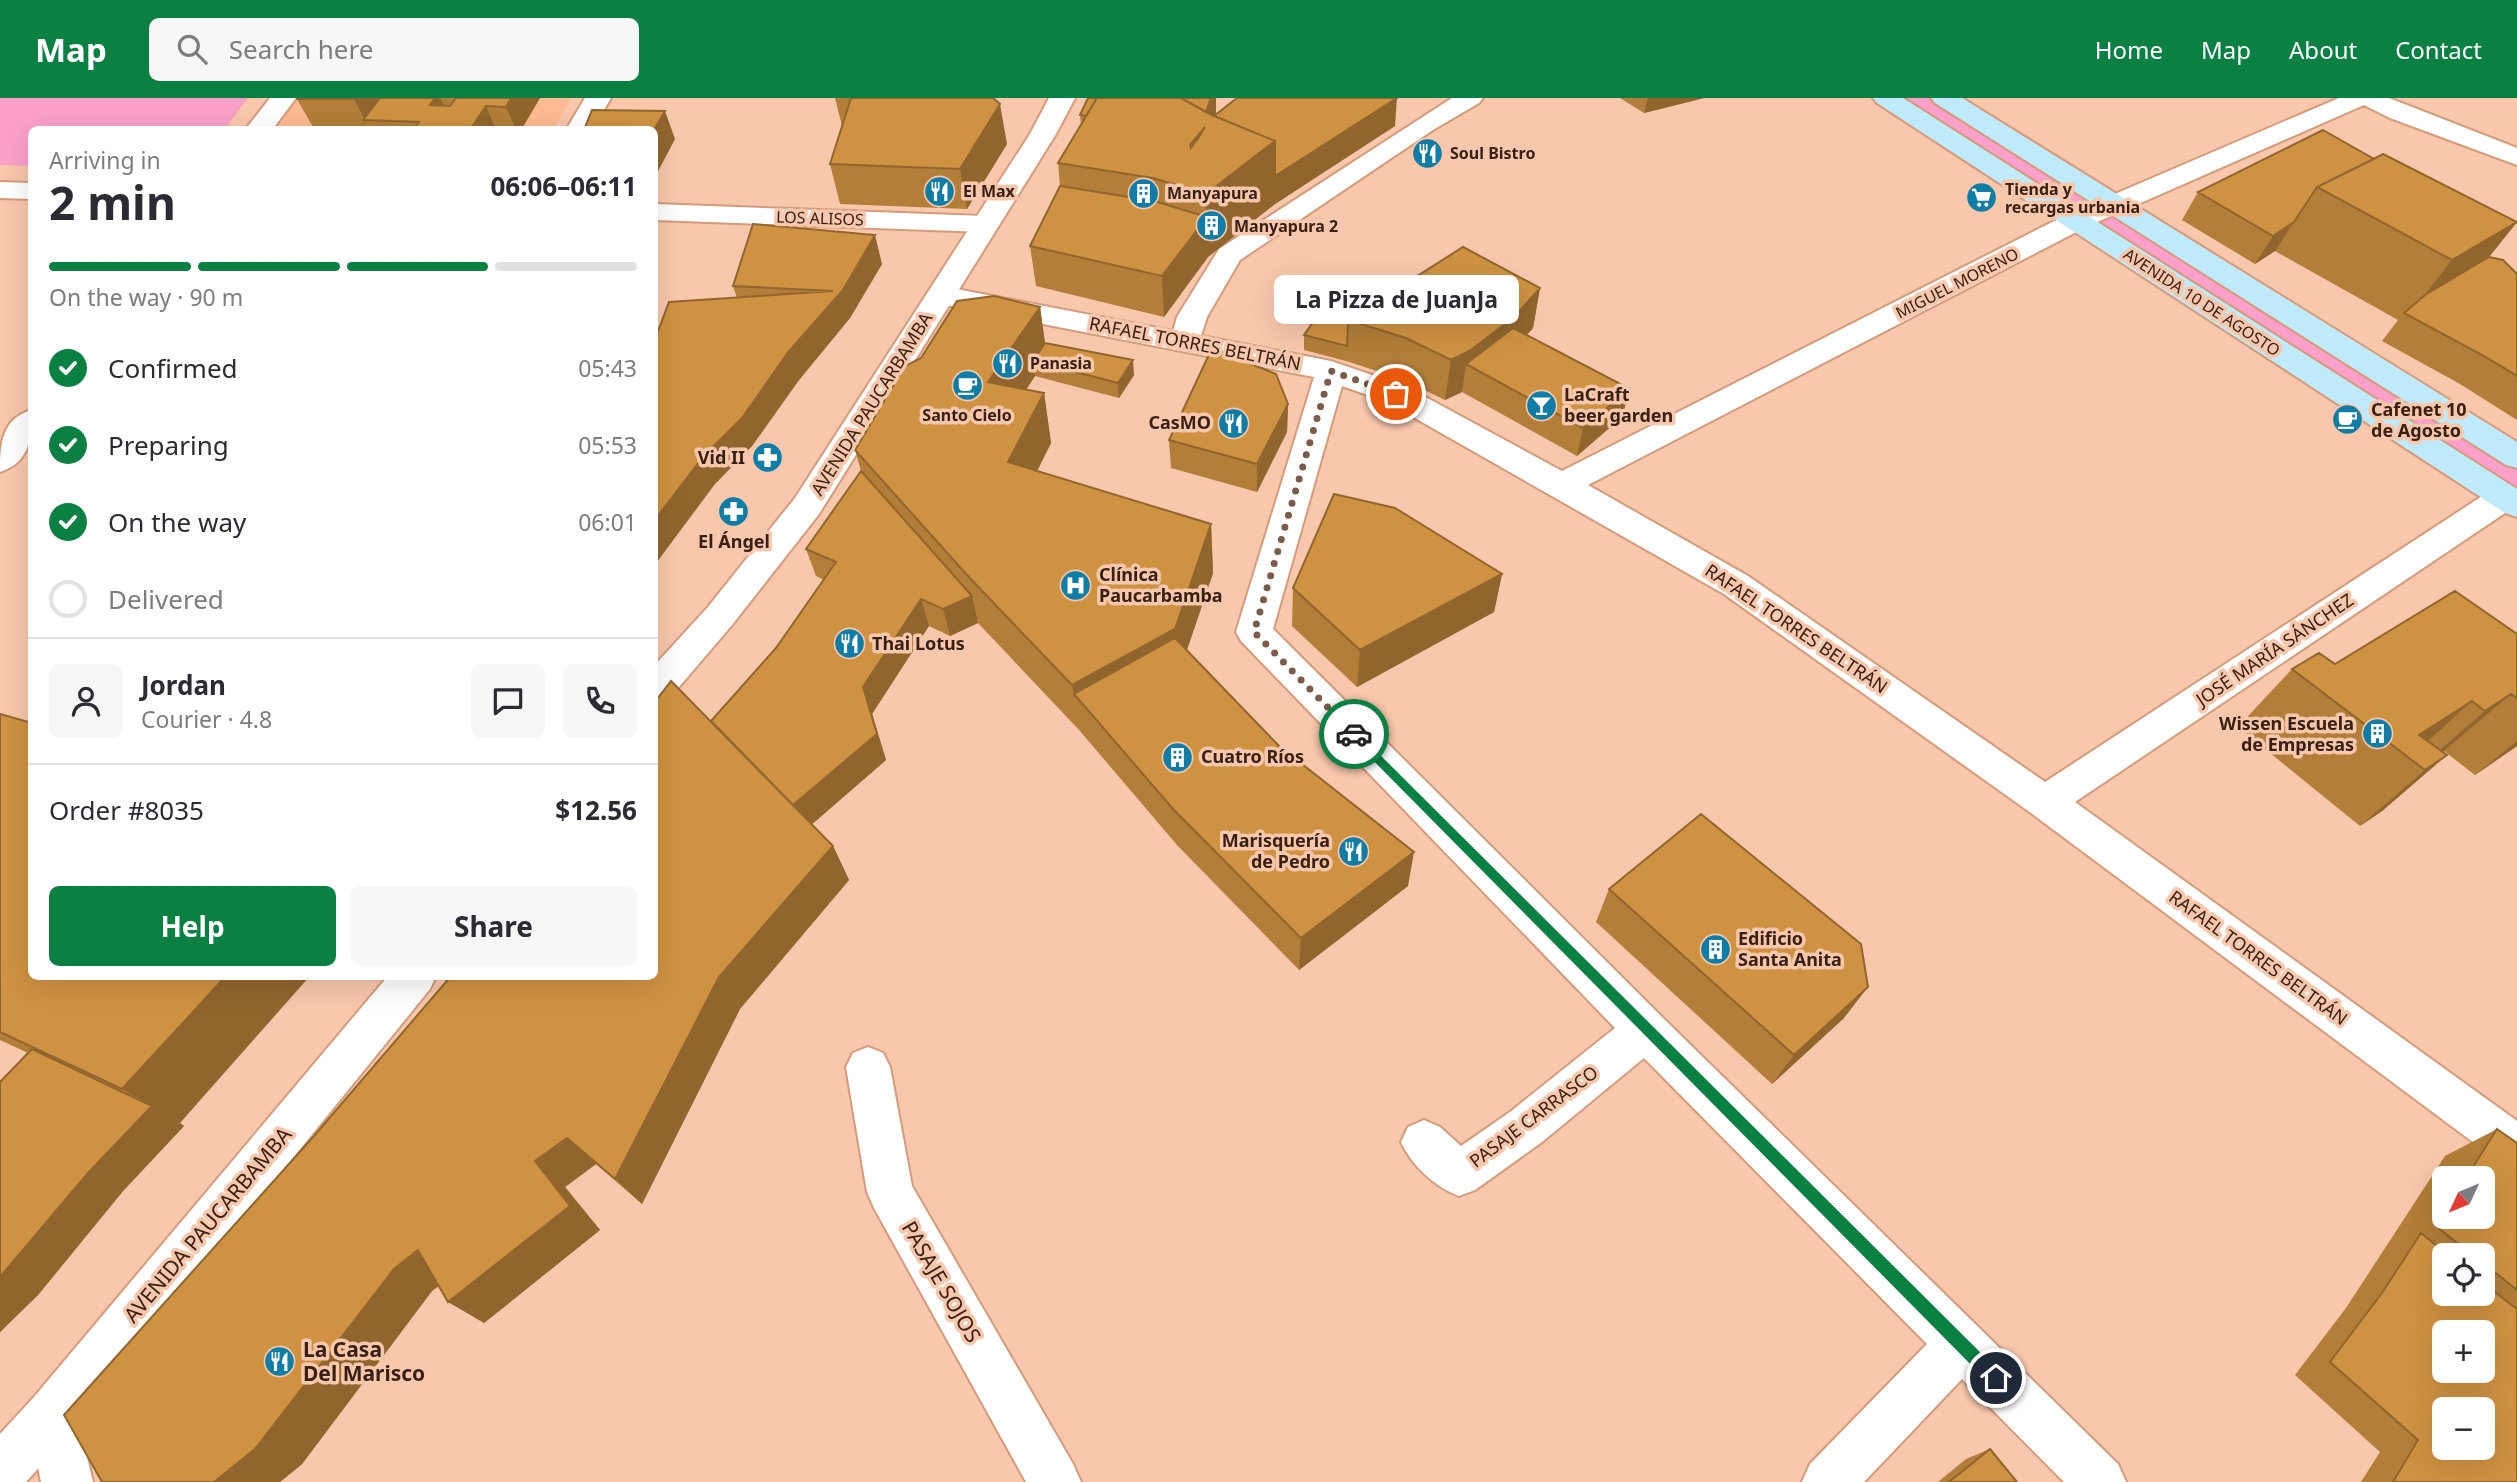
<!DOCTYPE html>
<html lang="en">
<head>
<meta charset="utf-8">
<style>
	:root { --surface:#fff; --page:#f7f7f7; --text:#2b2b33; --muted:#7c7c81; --line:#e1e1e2; --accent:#0b8043 }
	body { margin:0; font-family:"Noto Sans",sans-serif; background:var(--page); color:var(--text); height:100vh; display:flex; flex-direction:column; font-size:26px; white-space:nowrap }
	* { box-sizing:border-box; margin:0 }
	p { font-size:23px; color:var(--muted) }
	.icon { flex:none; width:38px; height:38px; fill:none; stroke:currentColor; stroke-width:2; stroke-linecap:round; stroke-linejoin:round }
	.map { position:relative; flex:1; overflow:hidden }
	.side { position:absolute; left:28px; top:28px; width:630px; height:854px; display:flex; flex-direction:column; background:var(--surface); border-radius:10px; box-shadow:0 7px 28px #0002 }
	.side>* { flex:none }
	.needle { width:46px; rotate:226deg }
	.buttons { position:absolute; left:2432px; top:1068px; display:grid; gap:14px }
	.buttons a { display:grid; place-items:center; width:63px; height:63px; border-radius:10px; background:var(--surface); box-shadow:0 7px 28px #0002; font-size:35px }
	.pin { position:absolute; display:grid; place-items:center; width:60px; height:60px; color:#fff; margin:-30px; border:4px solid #fff; border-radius:50%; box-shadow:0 2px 7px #0007 }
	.courier { position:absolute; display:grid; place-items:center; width:70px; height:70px; margin:-35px; border:5px solid #0b8043; border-radius:50%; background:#fff; color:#222; box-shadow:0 2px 9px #0007 }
	.bubble { position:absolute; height:49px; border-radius:10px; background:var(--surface); box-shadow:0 7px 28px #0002; font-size:23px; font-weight:700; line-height:49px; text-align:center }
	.head em { font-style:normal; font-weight:700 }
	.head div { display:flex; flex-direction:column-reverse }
	.head { display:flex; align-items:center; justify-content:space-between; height:119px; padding:0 21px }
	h1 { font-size:46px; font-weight:700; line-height:52px }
	.bar { display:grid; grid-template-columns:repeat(4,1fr); gap:10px 7px; align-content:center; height:84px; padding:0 21px }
	.bar i { height:9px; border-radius:5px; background:var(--line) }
	.bar .active { background:var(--accent) }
	.bar p { grid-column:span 4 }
	.line { display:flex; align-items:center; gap:18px; padding:0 21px; border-top:2px solid var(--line) }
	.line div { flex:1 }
	.round { display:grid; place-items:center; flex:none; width:74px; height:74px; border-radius:10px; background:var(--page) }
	ol { padding:0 21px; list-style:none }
	li { display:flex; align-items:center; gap:21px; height:77px }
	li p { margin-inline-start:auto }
	li .icon { padding:7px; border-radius:50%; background:var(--accent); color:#fff; stroke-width:4 }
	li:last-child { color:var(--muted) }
	li i { width:38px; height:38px; border:4px solid var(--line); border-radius:50% }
	.button { display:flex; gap:14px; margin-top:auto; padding:14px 21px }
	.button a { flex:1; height:80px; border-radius:10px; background:var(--accent); color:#fff; font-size:28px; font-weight:700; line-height:80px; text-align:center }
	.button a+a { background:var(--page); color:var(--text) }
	header { display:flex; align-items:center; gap:42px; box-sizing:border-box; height:98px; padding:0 35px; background:var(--accent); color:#fff }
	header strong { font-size:33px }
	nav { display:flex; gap:38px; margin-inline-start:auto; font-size:24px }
	.search { width:490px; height:63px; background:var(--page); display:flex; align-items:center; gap:18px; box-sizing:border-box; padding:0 24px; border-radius:10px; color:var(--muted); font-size:26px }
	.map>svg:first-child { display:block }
</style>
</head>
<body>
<header>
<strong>Map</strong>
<div class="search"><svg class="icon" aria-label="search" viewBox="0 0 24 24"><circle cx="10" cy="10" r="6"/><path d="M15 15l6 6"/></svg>Search here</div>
<nav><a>Home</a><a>Map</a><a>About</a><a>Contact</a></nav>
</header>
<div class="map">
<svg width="2517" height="1384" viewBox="0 0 2517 1384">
	<rect width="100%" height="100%" fill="#f8c7ac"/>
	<!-- built -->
	<path fill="#fdba93" d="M296,0H571L554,31L272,32Z"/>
	<!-- green -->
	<path fill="#faa0c9" d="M0,0H248L225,31L32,32L31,68L0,67Z
		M1886,0H1944L2517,359V407Z"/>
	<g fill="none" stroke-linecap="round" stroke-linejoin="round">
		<defs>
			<path id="minor" d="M270,0H296L272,32H245Z
				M585,0H611L592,32H566Z
				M1452,0H1483L1479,5L1433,32L1240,162L1207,219L1201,238L1331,263L1407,289L1562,373L2066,117L2339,0H2389L2517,50V67L2390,20L2364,7L2086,129L1588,387L1748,478L2045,684L2493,391L2505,388L2517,391V407L2075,704L2517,1023V1072L2501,1065L2031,715L1724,496L1385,303L1342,288L1273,531L1661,918L2118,1366L2126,1384H2064L1962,1281L1864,1384H1802L1810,1366L1927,1246L1644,960L1542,1044L1475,1092L1459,1098C1435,1089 1412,1068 1401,1044L1408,1029L1424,1022L1440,1029L1461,1048L1510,1014L1615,930L1241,543L1236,534L1314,279L941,206L931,203L927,197L931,191L941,188L1173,233L1177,219L1219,151Z
				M0,84L32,85V101L0,100Z
				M654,106L985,118L995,120L999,126L995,132L985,134L654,122Z
				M32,312C32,338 30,365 0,374C0,348 1,320 32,312Z
				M868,949L883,955L890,969L912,1088L1073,1366L1081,1384H1026L874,1110L867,1094L846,969L853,955Z
				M52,1292L70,1299L77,1317L93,1384H41L27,1317L34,1299Z"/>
			<path id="tertiary" d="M1049,0H1075L1056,36L819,416L732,527L667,603L654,607V568L708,509L795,400L1030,36Z
				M388,878H436L430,891L70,1335L26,1384H0V1336L34,1299Z"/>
			<path id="secondary" d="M1873,0H1903L2517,391V419L2505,415L1877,5Z
				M1931,0H1962L2517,344V370L2506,367L1935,5Z"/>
		</defs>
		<!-- minor casing -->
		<use href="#minor" stroke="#d59b7a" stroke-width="4"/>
		<!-- tertiary casing -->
		<use href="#tertiary" stroke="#d59b7a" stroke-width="4"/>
		<!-- secondary casing -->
		<use href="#secondary" stroke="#d59b7a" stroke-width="4"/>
		<!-- minor -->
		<use href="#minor" fill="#fff" fill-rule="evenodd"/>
		<!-- tertiary -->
		<use href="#tertiary" fill="#fff" fill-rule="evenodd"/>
		<!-- secondary -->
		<use href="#secondary" fill="#bfeafb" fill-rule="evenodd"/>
	</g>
	<!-- wall -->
	<path fill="#b27e39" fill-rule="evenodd" d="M297,0H540L521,32H368L367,29H313L297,1Z
		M835,0H993L1007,46L967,111L840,106L830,66L842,28Z
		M1620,0H1704L1644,15Z
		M1216,15L1215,16L1395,28L1275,106L1208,159L1164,219L1036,188L1030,148L1060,88L1058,65L1081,26L1080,17Z
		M2374,61L2517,124L2489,159L2517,176V322L2460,286L2382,243L2398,222L2275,153L2255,166L2182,122L2198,94Z
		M882,166L850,220L799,282L752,348L715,386L737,200L733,188Z
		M1540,190L1533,230L1527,237L1630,291L1622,319L1577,358L1462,294L1445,302L1402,281L1346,263L1304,252V237L1348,224V222Z
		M1040,209L1045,245L1134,277L1119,300L1035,278L1026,292L1044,295L1051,345L1037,373L1211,426L1213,475L1187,552L1408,788L1299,872L1177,747L1080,633L978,525L950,538L929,528L872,616L886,662L812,726L833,748L849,782L740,911L642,1106L596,1066L565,1089L600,1132L484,1225L439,1188L432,1193L302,1366L280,1384H102L711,623L776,550L824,482L816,478L806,451L861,373L855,352Z
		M1288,306L1287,334L1257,394L1171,370L1169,342Z
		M1502,476L1494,514L1357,589L1292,528L1293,490Z
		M2517,536V648L2475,677L2444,653L2443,654L2447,657L2382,713L2360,728L2238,629L2292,571L2335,566Z
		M0,616L180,1025L184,1028L123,1093L38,1197L0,1234V984L28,955L0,942Z
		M1609,791L1844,920L1772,986L1596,824Z
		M2497,1031L2517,1045V1384H2361L2380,1354L2295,1277L2346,1210L2445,1058ZM2445,1080H2483L2445,1118ZM2445,1157H2483V1195Z
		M1990,1351L2017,1384H1938L1966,1361Z"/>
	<!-- shaded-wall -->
	<path fill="#91662e" d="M355,0H383L365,22L354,1Z
		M435,0H440L452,23L430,7Z
		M511,0H540L521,32H516L506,9Z
		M1211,0H1216V15L1205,46L1204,20Z
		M1397,0L1395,28L1275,106L1208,159L1164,219L1162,178L1207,119L1206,96L1275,43Z
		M1648,0H1704L1644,15Z
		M1000,6L1007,46L967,111L960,71Z
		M486,8L496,32H470Z
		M665,13L675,41L654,81V32Z
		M2294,124L2275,153L2255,166L2273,138Z
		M2517,124L2466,188L2409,217L2452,162Z
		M875,137L882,166L850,220L799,282L752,348L715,386L654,468V423L703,359L789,253Z
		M1540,190L1533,230L1508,258L1466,266L1462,294L1445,302L1451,262Z
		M1040,209L1047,260L1033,263L1035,278L998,334L988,284Z
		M1133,262L1134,277L1119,300L1118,285Z
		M1630,291L1622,319L1577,358L1583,330Z
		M1044,295L1051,345L1017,413L1008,364Z
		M1288,306L1287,334L1257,394V366Z
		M1211,426L1213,475L1178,578L1074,596L1072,587Z
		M1502,476L1494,514L1357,589L1360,552Z
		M972,498L978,525L950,538L943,511Z
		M921,501L929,528L872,616L886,662L802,735L790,710L863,589Z
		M2511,596L2444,653L2419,670L2485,613Z
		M2472,603L2409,660L2419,637Z
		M2517,643V648L2475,677Z
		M2447,657L2382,713L2360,728L2425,672Z
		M833,748L849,782L740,911L642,1106L615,1081L719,879Z
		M1414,754L1408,788L1299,872L1301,840Z
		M226,878H310L180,1025L184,1028L123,1093L38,1197L0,1234V1179L88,1075L152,1008L122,991Z
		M1868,889L1844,920L1772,986L1794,957Z
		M567,1040L596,1066L565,1089L600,1132L484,1225L448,1204L535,1063Z
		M418,1152L454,1175L432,1193L302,1366L280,1384H214L394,1171Z"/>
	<!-- building -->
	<path fill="#cf9242" stroke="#91662e" stroke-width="2" fill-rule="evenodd" d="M297,0H355L354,1H297Z
		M380,0H435L430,7L450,8L456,0H511L506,9L486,8L470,32H414L419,24L363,22Z
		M851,0H993L1000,6L960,71L830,66Z
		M1088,0H1097L1086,18L1080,17Z
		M1097,0H1181L1212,17L1275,43L1206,96L1153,80L1058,65ZM1205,29L1191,50L1190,47Z
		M1181,0H1211L1206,14Z
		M1237,0H1397L1275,78V43L1214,18Z
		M592,12L665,13L654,32H584Z
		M1205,29L1197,42L1195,41Z
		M2323,32L2374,61L2317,89L2294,124L2273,138L2198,94Z
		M2383,56L2517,124L2452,162L2317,89Z
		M1060,88L1154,103L1207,119L1162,178L1030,148Z
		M753,126L875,137L843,192L789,253L742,320L703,359L654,423V244L669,204L833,193L733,188Z
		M1463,149L1540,190L1515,218L1471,252L1451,262L1406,240L1348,222Z
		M2489,159L2503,162L2517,176V278L2484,258L2404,215L2425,197Z
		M994,198L1040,209L988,284L1044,295L1008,364L1211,426L1175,531L1072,587L967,477L855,352L905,268L921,260L957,203Z
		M1319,216L1348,224L1347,248L1304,237Z
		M1513,230L1630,291L1583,330L1466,266Z
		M1045,245L1133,262L1118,285L1033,263Z
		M1212,250L1276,276L1288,306L1257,366L1169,342Z
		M861,373L972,498L943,511L921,501L863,589L877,636L793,707L711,623L776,550L836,464L806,451Z
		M1334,396L1395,410L1502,476L1360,552L1293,490Z
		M2455,493L2517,536V600L2511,596L2485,613L2472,603L2419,637L2447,657L2425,672L2292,571L2319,555L2335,566Z
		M1175,540L1279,648L1414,754L1301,840L1174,712L1074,596Z
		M671,583L833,748L719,879L615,1081L567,1040L535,1063L570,1108L448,1204L418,1152L394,1171L255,1351L214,1384H102L64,1317L314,1038L451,878H654V605Z
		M0,616L32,625V878H226L122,991L0,934Z
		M1701,716L1861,846L1868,889L1794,957L1609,791Z
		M32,951L152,1008L88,1075L0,1179V984Z
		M2497,1031L2517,1045V1192L2483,1165V1157H2472L2436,1128L2445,1114V1118H2483V1080H2466Z
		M2421,1135L2448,1157H2445V1195H2483V1185L2517,1211V1384H2393L2418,1342L2330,1264L2382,1195ZM2445,1234H2483V1272H2445ZM2445,1311H2483V1349H2445Z
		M1990,1351L2017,1384H1949Z"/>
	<!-- route -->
	<path fill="#0b8043" d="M1354,631L2001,1275L2003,1280L2001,1286L1996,1288L1990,1286L1350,639L1349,636Z"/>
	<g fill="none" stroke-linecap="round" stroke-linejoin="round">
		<!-- done -->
		<path stroke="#7b5b49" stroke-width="7" stroke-dasharray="0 12.6" d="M1354,636L1254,534L1331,273L1396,296"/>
	</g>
	<!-- icons -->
	<defs>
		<symbol id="restaurant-disc" viewBox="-11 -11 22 22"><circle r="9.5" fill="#107da6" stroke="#f8c7ac"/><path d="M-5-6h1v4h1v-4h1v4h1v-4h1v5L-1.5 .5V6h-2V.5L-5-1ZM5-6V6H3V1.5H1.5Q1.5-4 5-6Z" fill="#fff"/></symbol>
		<symbol id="building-disc" viewBox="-11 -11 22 22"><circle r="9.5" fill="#107da6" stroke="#f8c7ac"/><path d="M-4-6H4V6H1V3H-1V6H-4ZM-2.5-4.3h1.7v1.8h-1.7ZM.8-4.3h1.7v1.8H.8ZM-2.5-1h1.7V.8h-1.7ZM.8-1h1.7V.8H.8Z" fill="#fff"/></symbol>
		<symbol id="supermarket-disc" viewBox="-11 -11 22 22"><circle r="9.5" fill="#107da6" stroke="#f8c7ac"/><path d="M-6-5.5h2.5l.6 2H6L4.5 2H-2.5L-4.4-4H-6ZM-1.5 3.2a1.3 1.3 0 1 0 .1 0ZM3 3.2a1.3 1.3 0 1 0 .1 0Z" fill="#fff"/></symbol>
		<symbol id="cafe-disc" viewBox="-11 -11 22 22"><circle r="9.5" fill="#107da6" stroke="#f8c7ac"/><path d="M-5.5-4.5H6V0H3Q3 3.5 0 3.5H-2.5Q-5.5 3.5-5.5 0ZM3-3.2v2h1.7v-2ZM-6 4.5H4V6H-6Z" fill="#fff"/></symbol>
		<symbol id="bar-disc" viewBox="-11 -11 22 22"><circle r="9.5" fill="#107da6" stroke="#f8c7ac"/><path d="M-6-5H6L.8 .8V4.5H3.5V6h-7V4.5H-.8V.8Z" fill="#fff"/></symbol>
		<symbol id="pharmacy-disc" viewBox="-11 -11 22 22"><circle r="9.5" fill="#107da6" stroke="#f8c7ac"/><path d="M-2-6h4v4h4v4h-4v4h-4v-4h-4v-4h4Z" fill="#fff"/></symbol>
		<symbol id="hospital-disc" viewBox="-11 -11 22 22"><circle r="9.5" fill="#107da6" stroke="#f8c7ac"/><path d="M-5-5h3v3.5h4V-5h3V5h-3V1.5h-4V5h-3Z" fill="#fff"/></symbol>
	</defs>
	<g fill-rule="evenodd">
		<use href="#restaurant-disc" x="1410" y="38" width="35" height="35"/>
		<use href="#restaurant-disc" x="922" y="76" width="35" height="35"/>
		<use href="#building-disc" x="1126" y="78" width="35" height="35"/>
		<use href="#supermarket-disc" x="1964" y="82" width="35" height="35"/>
		<use href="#building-disc" x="1194" y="110" width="35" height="35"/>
		<use href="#restaurant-disc" x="990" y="248" width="35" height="35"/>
		<use href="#cafe-disc" x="950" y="270" width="35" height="35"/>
		<use href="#bar-disc" x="1524" y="290" width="35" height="35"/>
		<use href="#cafe-disc" x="2330" y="304" width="35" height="35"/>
		<use href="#restaurant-disc" x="1216" y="308" width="35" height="35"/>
		<use href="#pharmacy-disc" x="750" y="342" width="35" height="35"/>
		<use href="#pharmacy-disc" x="716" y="396" width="35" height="35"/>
		<use href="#hospital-disc" x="1058" y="470" width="35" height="35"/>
		<use href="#restaurant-disc" x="832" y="528" width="35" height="35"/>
		<use href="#building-disc" x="2360" y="618" width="35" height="35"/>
		<use href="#building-disc" x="1160" y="642" width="35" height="35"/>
		<use href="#restaurant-disc" x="1336" y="736" width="35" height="35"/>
		<use href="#building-disc" x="1698" y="834" width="35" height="35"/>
		<use href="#restaurant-disc" x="262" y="1246" width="35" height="35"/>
	</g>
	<g text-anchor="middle" stroke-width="7" stroke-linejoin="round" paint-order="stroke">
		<!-- far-poi labels -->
		<g font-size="16" font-weight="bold" fill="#382113" stroke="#f8c7ac" text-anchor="start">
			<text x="1450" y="61">Soul Bistro</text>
			<text x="2005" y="97">Tienda y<tspan x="2005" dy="18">recargas urbania</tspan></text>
			<text x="963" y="99">El Max</text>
			<text x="1167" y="101">Manyapura</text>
			<text x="1234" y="134">Manyapura 2</text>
			<text x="1030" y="271">Panasia</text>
			<text x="967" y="323" text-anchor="middle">Santo Cielo</text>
		</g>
		<!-- far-street labels -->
		<g font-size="16" fill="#382113" stroke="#f8c7ac">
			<text transform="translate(820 120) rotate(2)" y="6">LOS ALISOS</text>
			<text transform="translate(1957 185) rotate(-27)" y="6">MIGUEL MORENO</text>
			<text transform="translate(2202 204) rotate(33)" y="6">AVENIDA 10 DE AGOSTO</text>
		</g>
		<!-- street labels -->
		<g font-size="18" fill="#382113" stroke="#f8c7ac">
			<text transform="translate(1195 246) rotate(11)" y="6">RAFAEL TORRES BELTRÁN</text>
			<text transform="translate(872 306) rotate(-58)" y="6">AVENIDA PAUCARBAMBA</text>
			<text transform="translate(1796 531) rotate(34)" y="6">RAFAEL TORRES BELTRÁN</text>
			<text transform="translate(2275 552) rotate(-34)" y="6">JOSÉ MARÍA SÁNCHEZ</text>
			<text transform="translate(2258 860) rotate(36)" y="6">RAFAEL TORRES BELTRÁN</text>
			<text transform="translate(1534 1019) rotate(-37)" y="6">PASAJE CARRASCO</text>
		</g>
		<!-- poi labels -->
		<g font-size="18" font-weight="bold" fill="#382113" stroke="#f8c7ac" text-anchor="start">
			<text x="1564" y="303">LaCraft<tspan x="1564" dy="21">beer garden</tspan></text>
			<text x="2371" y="318">Cafenet 10<tspan x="2371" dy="21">de Agosto</tspan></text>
			<text x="1211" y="331" text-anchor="end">CasMO</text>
			<text x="745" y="366" text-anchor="end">Vid II</text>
			<text x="734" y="450" text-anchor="middle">El Ángel</text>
			<text x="1099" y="483">Clínica<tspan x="1099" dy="21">Paucarbamba</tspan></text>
			<text x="872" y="552">Thai Lotus</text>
			<text x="2354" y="632" text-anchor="end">Wissen Escuela<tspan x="2354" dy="21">de Empresas</tspan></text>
			<text x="1201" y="665">Cuatro Ríos</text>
			<text x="1330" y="749" text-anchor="end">Marisquería<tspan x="1330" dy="21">de Pedro</tspan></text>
			<text x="1738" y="847">Edificio<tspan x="1738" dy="21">Santa Anita</tspan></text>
		</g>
		<!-- near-street labels -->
		<g font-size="21" fill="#382113" stroke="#f8c7ac">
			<text transform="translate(208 1127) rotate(-50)" y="7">AVENIDA PAUCARBAMBA</text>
			<text transform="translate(941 1184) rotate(60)" y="7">PASAJE SOJOS</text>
		</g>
		<!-- near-poi labels -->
		<g font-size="21" font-weight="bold" fill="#382113" stroke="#f8c7ac" text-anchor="start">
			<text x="303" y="1259">La Casa<tspan x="303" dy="24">Del Marisco</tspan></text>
		</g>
	</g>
</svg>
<div class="buttons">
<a><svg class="needle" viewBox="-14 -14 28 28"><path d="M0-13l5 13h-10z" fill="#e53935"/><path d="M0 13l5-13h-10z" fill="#7c7c81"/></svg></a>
<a><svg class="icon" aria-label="locate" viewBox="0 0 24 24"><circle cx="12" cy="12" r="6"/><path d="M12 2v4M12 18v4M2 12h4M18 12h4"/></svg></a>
<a>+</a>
<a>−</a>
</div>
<div class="pin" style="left:1396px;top:296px;background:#ea580c"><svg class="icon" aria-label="bag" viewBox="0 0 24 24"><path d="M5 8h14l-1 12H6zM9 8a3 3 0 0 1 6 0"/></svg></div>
<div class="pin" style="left:1996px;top:1280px;background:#1f2937"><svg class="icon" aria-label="home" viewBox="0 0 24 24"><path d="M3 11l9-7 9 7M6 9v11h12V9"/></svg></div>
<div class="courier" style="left:1354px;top:636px"><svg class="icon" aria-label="car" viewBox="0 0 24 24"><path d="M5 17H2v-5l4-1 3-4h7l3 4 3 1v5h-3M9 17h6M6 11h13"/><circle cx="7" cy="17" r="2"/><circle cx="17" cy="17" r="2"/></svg></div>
<div class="bubble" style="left:1274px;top:177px;width:245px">La Pizza de JuanJa</div>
<section class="side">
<div class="head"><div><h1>2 min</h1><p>Arriving in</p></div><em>06:06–06:11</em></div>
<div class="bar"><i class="active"></i><i class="active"></i><i class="active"></i><i></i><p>On the way · 90 m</p></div>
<ol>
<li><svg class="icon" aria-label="check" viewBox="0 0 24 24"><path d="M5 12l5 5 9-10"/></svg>Confirmed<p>05:43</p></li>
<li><svg class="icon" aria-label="check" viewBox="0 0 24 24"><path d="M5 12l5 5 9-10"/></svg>Preparing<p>05:53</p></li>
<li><svg class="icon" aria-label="check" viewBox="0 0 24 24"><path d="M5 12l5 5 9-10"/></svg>On the way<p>06:01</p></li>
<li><i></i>Delivered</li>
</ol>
<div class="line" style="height:126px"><a class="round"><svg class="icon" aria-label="person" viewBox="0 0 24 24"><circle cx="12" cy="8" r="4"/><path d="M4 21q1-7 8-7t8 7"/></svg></a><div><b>Jordan</b><p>Courier · 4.8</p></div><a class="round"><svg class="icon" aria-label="chat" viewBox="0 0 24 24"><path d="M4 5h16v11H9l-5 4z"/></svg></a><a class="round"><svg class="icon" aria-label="phone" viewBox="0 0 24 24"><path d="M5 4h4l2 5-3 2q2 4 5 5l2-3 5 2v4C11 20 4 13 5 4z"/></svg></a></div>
<div class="line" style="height:91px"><div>Order #8035</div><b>$12.56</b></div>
<div class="button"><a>Help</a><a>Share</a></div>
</section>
</div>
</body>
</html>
